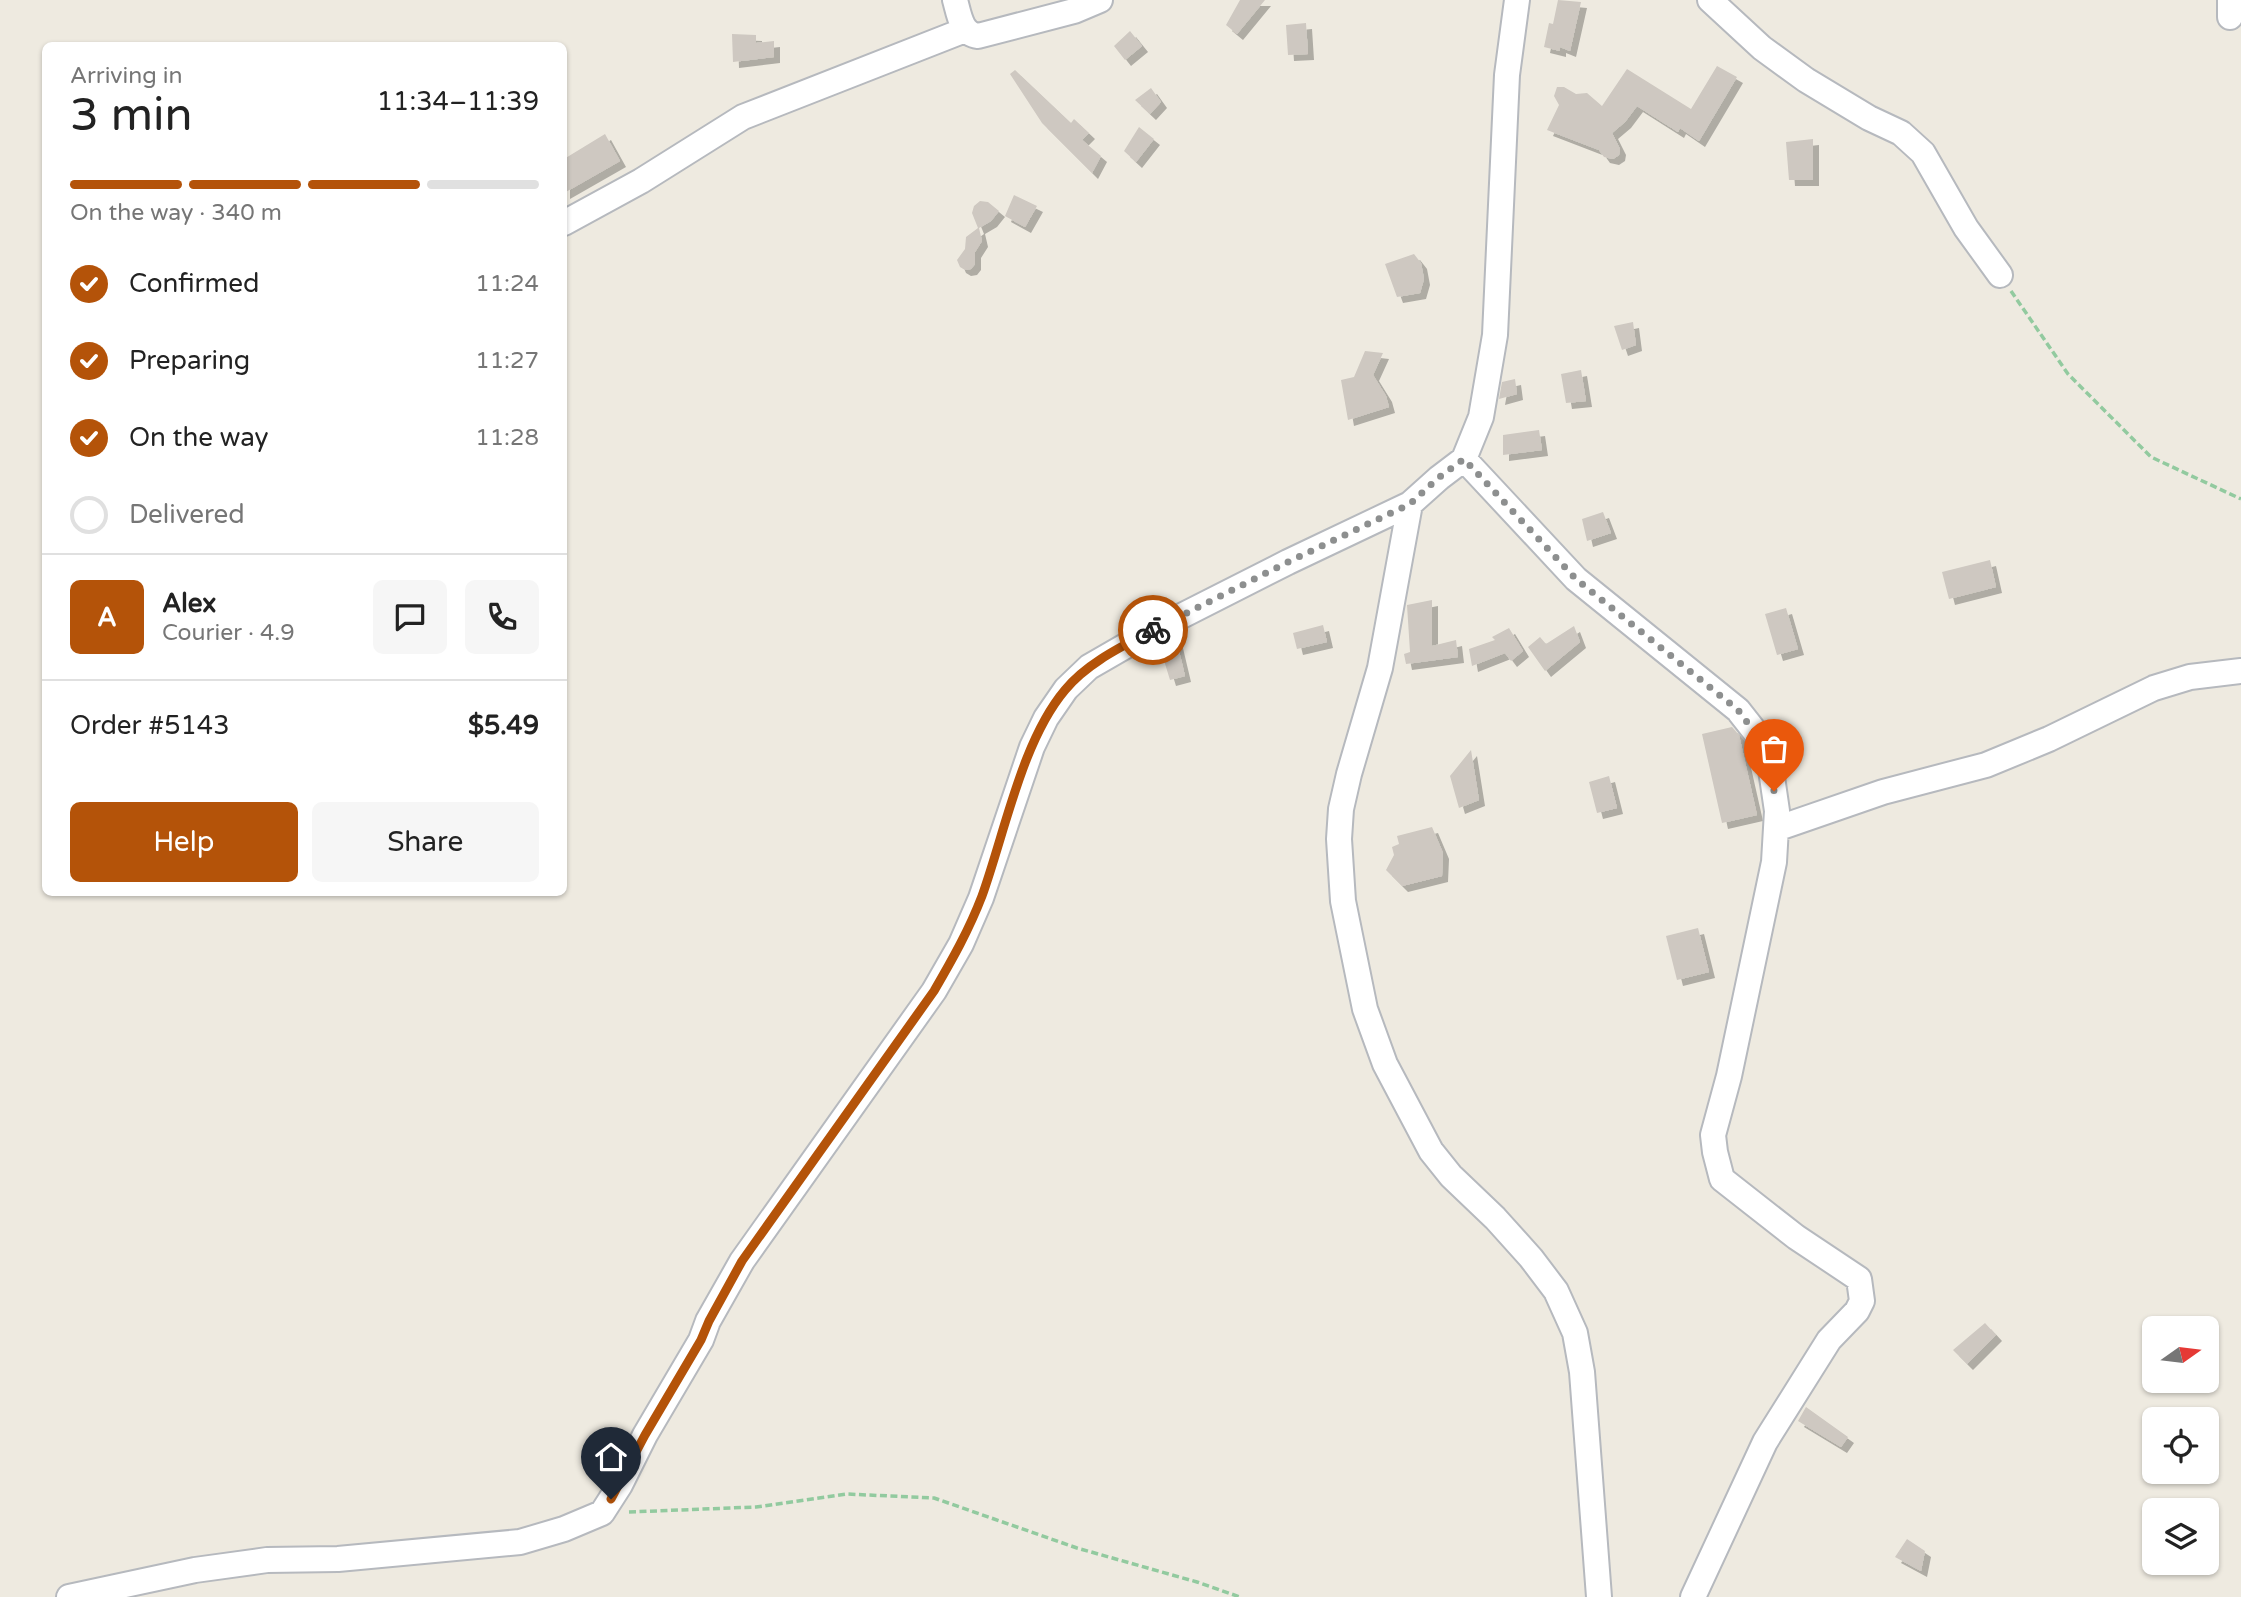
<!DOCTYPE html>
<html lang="en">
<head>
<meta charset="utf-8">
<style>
	:root { --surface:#fff; --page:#f6f6f6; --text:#222; --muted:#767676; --line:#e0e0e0; --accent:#b45309 }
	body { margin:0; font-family:"Varela Round",sans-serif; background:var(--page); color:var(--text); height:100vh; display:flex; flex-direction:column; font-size:26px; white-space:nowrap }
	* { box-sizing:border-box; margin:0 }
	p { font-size:23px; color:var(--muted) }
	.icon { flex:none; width:38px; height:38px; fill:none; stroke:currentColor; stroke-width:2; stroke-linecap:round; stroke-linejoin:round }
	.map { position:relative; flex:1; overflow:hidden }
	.side { position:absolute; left:42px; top:42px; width:525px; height:854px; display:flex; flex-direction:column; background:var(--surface); border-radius:10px; box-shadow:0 2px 5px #0004 }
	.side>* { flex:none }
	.needle { width:46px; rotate:76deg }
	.buttons { position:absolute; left:2142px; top:1316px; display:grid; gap:14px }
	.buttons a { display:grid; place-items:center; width:77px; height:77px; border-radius:10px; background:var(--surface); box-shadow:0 2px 5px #0004; font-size:35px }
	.pin { position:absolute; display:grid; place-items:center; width:60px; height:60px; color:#fff; margin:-72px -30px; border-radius:50% 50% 50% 0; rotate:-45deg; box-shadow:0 0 7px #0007 }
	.pin .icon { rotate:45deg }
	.courier { position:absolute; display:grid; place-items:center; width:70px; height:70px; margin:-35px; border:5px solid #b45309; border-radius:50%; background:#fff; color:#222; box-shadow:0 2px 9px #0007 }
	.headline em { font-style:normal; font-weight:600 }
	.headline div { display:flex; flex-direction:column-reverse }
	.headline { display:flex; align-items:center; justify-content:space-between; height:119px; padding:0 28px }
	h1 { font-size:46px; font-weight:600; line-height:52px }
	.bar { display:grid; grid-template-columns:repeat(4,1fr); gap:10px 7px; align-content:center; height:84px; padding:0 28px }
	.bar i { height:9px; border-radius:5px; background:var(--line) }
	.bar .current { background:var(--accent) }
	.bar p { grid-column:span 4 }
	.line { display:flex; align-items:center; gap:18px; padding:0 28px; border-top:2px solid var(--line) }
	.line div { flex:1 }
	.round { display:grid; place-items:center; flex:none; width:74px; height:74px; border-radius:10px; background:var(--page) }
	ol { padding:0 28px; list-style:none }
	li { display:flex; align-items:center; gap:21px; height:77px }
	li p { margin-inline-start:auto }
	li .icon { padding:7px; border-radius:50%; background:var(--accent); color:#fff; stroke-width:4 }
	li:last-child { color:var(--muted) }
	li i { width:38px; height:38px; border:4px solid var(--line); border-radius:50% }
	.button { display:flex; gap:14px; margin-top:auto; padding:14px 28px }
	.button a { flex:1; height:80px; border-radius:10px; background:var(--accent); color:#fff; font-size:28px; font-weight:600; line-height:80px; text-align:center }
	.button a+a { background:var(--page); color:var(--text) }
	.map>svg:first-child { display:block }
</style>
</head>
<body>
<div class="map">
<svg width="2241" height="1597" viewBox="0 0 2241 1597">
	<defs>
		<filter id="shadow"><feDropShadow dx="6" dy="6" stdDeviation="0" flood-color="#0004"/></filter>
	</defs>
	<rect width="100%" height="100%" fill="#eeeae0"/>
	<!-- building -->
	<path fill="#cec8c1" filter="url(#shadow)" d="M1240,0H1265L1237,34L1226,25Z
		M1558,0L1581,2L1570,51L1560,47V51L1544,47L1549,23L1553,24Z
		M1306,23L1308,54L1288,55L1286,25Z
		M1130,31L1142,46L1125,60L1114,46Z
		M732,34L756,35V43L774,41V57L733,62Z
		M1717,66L1737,77L1699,141L1680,128L1678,132L1637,106L1625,122L1612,133L1620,149L1619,155L1613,159L1604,157L1599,150L1547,130L1559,105L1554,96L1557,87H1564L1576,94L1587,93L1602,106L1627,69L1691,109Z
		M1015,70L1071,123L1074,119L1089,133L1082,140L1101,156L1092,173L1042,123L1010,74Z
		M1151,88L1161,102L1150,114L1135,100Z
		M1139,127L1154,139L1136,162L1124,151Z
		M605,134L620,161L564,193V159Z
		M1813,139V180H1789L1786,142Z
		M1014,195L1037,206L1025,227L1005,216Z
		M980,201L988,202L999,211L991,221L979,228L982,241L975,252V264L971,269L965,270L960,267L957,260L965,249L966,237L978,228L972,213L974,206Z
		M1414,254L1421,263L1424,279L1420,293L1397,297L1385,264Z
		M1633,322L1636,345L1622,350L1614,326Z
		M1365,351L1383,353L1373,375L1386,396L1389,407L1348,420L1341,380L1354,377Z
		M1581,370L1586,401L1566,403L1561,374Z
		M1515,379L1517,394L1499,399L1502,382Z
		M1539,430L1542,450L1503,455V435Z
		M1603,512L1611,533L1587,541L1582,519Z
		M1990,560L1996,587L1949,599L1942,572Z
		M1432,600V646L1456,640L1458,657L1406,664L1404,654L1410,652L1407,605Z
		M1786,608L1798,649L1777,655L1765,614Z
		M1323,625L1327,642L1297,649L1293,633Z
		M1574,626L1580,642L1545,671L1528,647L1540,637L1546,644Z
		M1509,628L1523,651L1511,661L1505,653L1472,666L1469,649L1495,640L1492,637Z
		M1176,638L1185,676L1170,680L1159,644Z
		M1732,727L1739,735L1757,815L1722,823L1702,734Z
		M1471,750L1479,800L1459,808L1450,776Z
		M1609,776L1617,808L1597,813L1589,782Z
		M1432,827L1443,853L1442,876L1402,886L1386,870L1394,855L1392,847L1399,844L1397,836Z
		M1698,928L1709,972L1677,980L1666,936Z
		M1985,1323L1996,1335L1967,1364L1953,1350Z
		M1806,1407L1848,1437L1841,1447L1798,1421Z
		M1907,1539L1925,1551L1921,1571L1895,1557Z"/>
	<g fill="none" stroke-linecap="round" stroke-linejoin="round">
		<defs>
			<path id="street" d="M955,0C959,14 961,34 978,36L1074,11L1100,0
				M1710,0L1762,48L1806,80L1869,118L1901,133L1923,153L1966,228L2000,275
				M2230,17V0
				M564,223L641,181L743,117L965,30
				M1464,459L1576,579L1738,710L1760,738L1771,770L1777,811L1774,862L1729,1076L1713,1135L1715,1152L1722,1179L1796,1237L1859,1279L1862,1301L1857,1311L1829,1340L1765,1442L1693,1597
				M1410,504L1380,668L1349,774L1341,809L1339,839L1343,901L1365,1009L1385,1064L1431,1151L1451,1176L1495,1218L1531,1258L1556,1291L1575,1333L1582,1372L1599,1597
				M1776,829L1883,792L1986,765L2049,739L2154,688L2190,677L2241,671
				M69,1597L195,1570L267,1560L338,1559L520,1542L564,1529L602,1513L620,1485L645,1435L701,1340L708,1321L742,1261L934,991L961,944L981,898L1032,747L1046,718L1066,689L1089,667L1148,633L1288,562L1410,504L1439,478L1464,459L1481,417L1495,335L1507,75L1517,0"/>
		</defs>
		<!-- street casing -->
		<use href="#street" stroke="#b6b9be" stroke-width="28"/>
		<!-- path -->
		<path stroke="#92ca9f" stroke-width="3.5" stroke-dasharray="7 3.5" stroke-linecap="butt" d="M2011,291L2068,374L2151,457L2241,499
			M629,1512L756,1507L846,1494L934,1498L1077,1548L1197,1582L1240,1597"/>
		<!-- street -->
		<use href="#street" stroke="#fff" stroke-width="24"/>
	</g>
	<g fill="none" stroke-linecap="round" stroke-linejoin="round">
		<!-- done -->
		<path stroke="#8d8f8f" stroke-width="7" stroke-dasharray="0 12.6" d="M1153,630L1288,562L1410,504L1438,478L1464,459L1576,579L1738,710L1759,738L1771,770L1774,791"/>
		<!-- route -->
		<path stroke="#b45309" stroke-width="9" d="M611,1499L645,1435L701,1340L709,1321L742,1261L934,991C952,960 969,930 982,896C1005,832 1022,741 1065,690C1087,663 1123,646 1153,630"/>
	</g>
</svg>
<div class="buttons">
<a><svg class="needle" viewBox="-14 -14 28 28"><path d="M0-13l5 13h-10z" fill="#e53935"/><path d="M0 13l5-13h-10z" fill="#767676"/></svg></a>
<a><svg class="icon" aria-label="locate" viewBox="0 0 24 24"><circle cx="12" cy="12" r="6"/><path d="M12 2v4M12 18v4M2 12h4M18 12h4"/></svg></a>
<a><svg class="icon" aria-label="layers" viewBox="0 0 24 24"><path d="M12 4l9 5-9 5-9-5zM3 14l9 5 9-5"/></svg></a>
</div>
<div class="pin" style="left:1774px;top:791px;background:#ea580c"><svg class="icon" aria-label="bag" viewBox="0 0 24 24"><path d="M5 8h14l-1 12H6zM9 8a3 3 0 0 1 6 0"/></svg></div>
<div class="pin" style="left:611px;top:1499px;background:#1f2937"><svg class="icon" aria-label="home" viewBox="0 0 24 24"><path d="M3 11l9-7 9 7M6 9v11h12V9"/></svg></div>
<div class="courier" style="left:1153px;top:630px"><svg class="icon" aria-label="bike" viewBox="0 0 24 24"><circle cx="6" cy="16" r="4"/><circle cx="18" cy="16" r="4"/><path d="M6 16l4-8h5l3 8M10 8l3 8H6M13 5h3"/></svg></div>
<section class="side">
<div class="headline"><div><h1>3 min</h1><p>Arriving in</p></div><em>11:34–11:39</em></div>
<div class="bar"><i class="current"></i><i class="current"></i><i class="current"></i><i></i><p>On the way · 340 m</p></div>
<ol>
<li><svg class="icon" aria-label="check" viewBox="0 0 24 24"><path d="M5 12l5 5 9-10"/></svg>Confirmed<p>11:24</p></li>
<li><svg class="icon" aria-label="check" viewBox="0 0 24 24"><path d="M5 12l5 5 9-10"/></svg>Preparing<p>11:27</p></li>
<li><svg class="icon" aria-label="check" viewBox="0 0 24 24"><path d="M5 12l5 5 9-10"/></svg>On the way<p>11:28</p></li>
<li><i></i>Delivered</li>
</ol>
<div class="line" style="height:126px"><b class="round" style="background:var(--accent);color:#fff">A</b><div><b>Alex</b><p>Courier · 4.9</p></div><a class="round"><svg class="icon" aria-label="chat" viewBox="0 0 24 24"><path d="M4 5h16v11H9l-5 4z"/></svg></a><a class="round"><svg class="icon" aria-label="phone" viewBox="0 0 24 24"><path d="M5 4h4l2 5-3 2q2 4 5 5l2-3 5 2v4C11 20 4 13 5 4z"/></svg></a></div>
<div class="line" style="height:91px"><div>Order #5143</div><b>$5.49</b></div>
<div class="button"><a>Help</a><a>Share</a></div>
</section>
</div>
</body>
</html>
